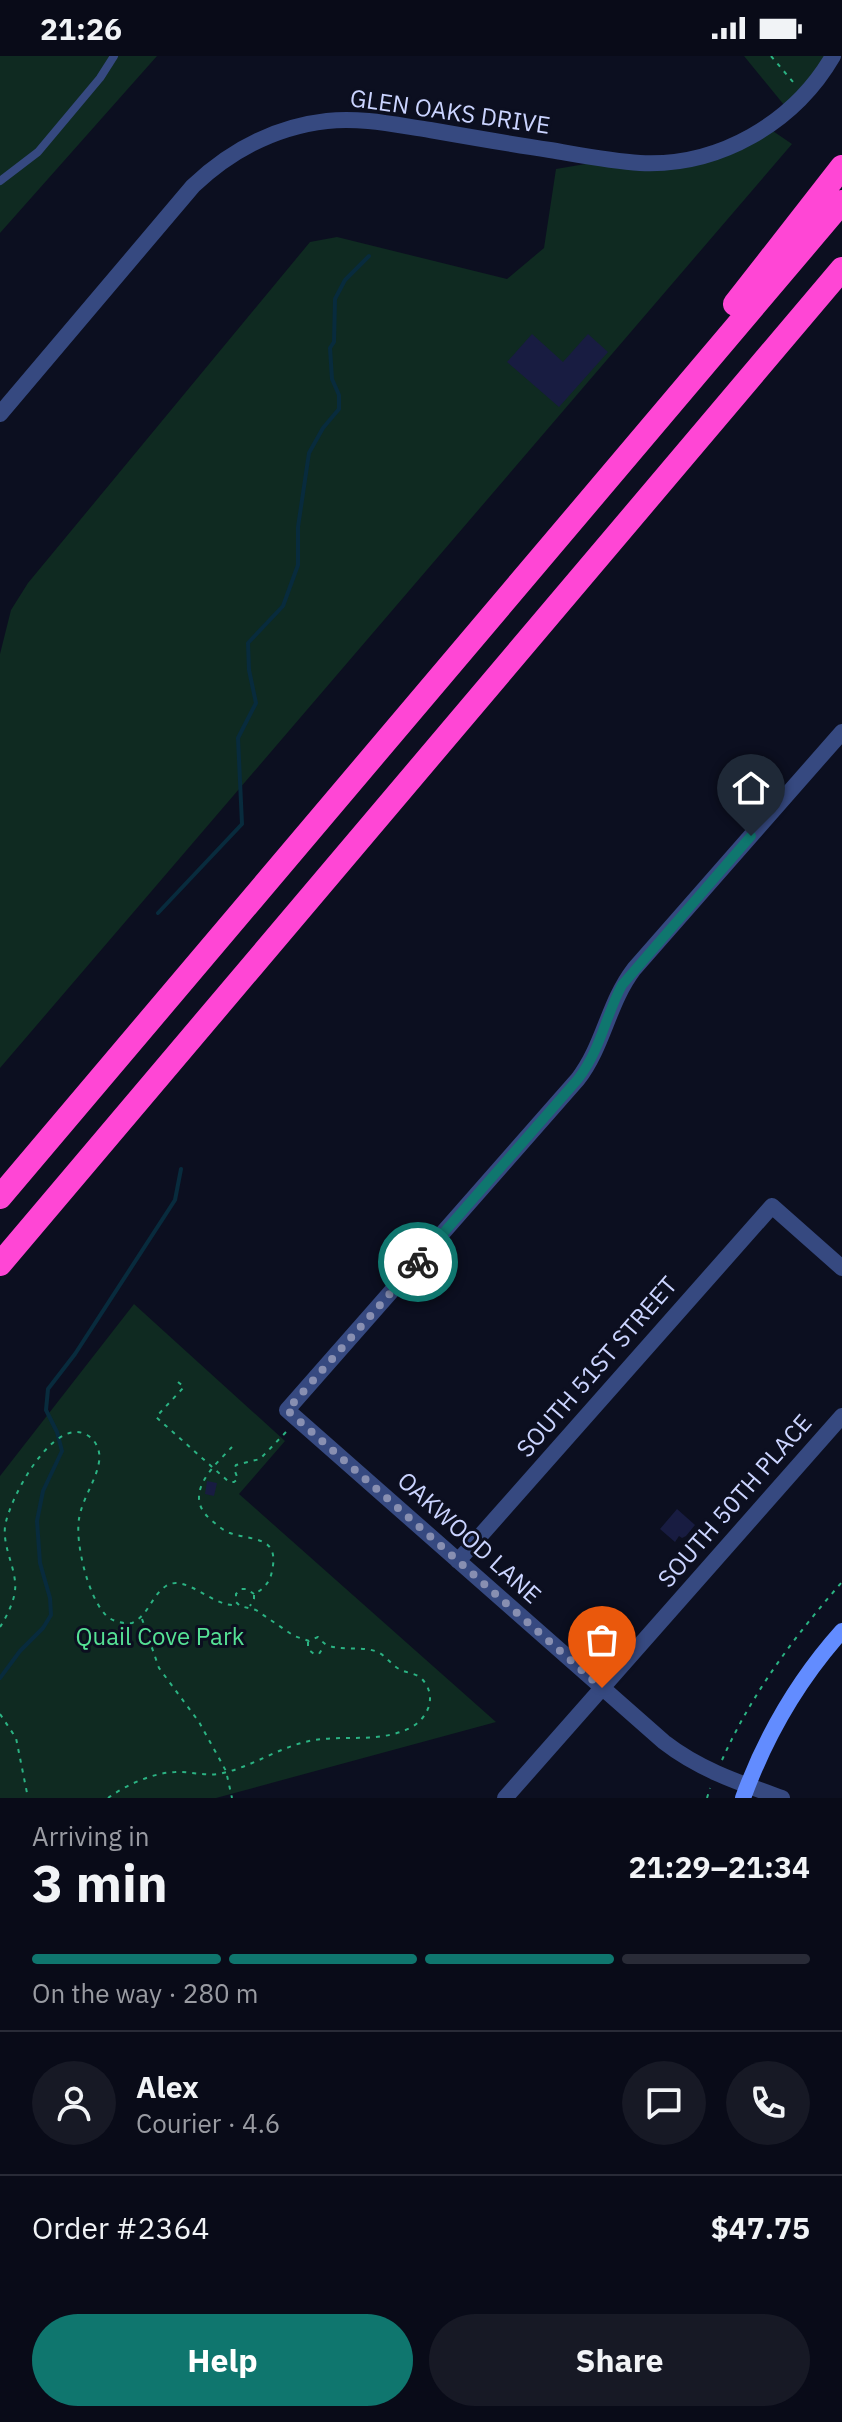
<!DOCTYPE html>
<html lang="en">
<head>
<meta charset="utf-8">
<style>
	:root { --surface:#090b18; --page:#171925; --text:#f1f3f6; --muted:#999ba2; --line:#292b37; --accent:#0f766e }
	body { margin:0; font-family:"IBM Plex Sans",sans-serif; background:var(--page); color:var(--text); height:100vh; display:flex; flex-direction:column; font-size:30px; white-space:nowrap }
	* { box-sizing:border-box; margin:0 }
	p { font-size:26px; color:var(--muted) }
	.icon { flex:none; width:44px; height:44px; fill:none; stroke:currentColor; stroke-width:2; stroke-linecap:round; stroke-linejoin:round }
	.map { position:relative; height:1742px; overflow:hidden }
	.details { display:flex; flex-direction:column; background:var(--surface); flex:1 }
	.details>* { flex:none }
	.pin { position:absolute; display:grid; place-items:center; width:68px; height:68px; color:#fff; margin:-82px -34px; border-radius:50% 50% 50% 0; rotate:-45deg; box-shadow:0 0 8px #0007 }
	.pin .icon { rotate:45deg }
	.courier { position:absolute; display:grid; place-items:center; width:80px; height:80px; margin:-40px; border:6px solid #0f766e; border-radius:50%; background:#fff; color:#222; box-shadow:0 2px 10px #0007 }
	.head em { font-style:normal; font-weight:800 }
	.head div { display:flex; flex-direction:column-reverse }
	.head { display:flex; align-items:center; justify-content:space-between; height:136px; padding:0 32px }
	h1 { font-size:52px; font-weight:800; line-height:60px }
	.bar { display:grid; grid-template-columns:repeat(4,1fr); gap:12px 8px; align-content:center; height:96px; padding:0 32px }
	.bar i { height:10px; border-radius:6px; background:var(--line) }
	.bar .on { background:var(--accent) }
	.bar p { grid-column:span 4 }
	.line { display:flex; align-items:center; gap:20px; padding:0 32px; border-top:2px solid var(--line) }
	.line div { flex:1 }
	.round { display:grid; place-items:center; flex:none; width:84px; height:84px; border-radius:42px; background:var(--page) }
	.primary-button { display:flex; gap:16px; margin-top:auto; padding:16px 32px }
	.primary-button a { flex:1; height:92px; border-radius:48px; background:var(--accent); color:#fff; font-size:32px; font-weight:800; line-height:92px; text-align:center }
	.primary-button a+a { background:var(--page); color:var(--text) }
	.status { display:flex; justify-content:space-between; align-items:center; height:56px; padding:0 40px; background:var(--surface); direction:ltr }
	.status svg { height:22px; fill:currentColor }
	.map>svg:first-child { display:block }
</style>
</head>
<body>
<div class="status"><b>21:26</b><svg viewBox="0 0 49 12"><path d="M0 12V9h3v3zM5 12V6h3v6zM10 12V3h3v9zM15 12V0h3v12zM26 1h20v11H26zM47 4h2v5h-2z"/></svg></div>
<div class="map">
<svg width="842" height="1742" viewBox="0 0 842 1742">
	<rect width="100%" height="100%" fill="#0c0f20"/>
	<!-- green -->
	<path fill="#0f2a21" d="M0,0H157L0,177Z
		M744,0H833L789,55Z
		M767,71L792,88L0,1012V598L11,554L28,527L310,186L337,181L507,223L544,192L556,113L609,104L669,106Z
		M134,1248L285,1385L239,1438L496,1666L216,1742H0V1420Z"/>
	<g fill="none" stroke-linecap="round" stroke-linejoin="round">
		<!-- stream -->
		<path stroke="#082b3d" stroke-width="4" d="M158,857L242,768L238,682L256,647L249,614L248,587L283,550L298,509V471L309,397L323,372L339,353V339L332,323L330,292L334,286L335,243L345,224L369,200
			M0,1622L20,1595L43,1572L51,1559L50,1542L40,1507L37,1465L43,1435L62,1395L57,1376L46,1354L48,1333L75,1298L175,1144L181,1113"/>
	</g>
	<!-- building -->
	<path fill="#181c41" d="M532,278L563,306L588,278L608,296L559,351L507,306Z
		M207,1425L217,1427L214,1440L205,1438Z
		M677,1453L695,1469L686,1480L682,1482L679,1480L675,1486L660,1473Z"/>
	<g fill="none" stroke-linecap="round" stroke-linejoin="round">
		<!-- path -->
		<path stroke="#2bb383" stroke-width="2" stroke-dasharray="4 6" stroke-linecap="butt" d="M771,0L793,26
			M178,1326L184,1331L156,1361L229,1426H234L238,1423L234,1413L236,1409L260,1403L287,1375
			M232,1391C214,1410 182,1438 210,1463C216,1468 222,1474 230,1477C252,1485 280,1479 272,1515C270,1526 264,1533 254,1538V1543L250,1550
			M142,1563L159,1612L199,1666L226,1715L232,1742
			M0,1571C8,1558 17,1541 15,1525C13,1507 3,1489 5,1471C8,1445 53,1359 87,1379C96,1384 101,1395 99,1406C96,1425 82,1443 79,1463C75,1487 88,1539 104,1557C110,1565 122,1568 132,1567C149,1559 151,1540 166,1530C186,1517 213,1552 237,1549
			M308,1586V1593L314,1598H319L324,1590
			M0,1658L16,1682L28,1742
			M722,1704C752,1637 794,1581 842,1526
			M108,1742C126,1729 152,1717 175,1716C189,1715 203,1720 218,1718C252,1712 281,1689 315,1684C347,1679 379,1687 410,1672C429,1662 438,1639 421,1622C415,1617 406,1617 399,1613C390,1608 385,1598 375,1595C360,1590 340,1595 327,1589C323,1587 321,1584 318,1581L309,1585L294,1580L256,1554L240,1550L236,1546V1538L241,1533H247L254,1538
			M707,1742L710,1732"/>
		<!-- lane -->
		<path stroke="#364980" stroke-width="8" d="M0,125L38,96L100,22L114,0"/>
		<!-- street -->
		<path stroke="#364980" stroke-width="16" d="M0,358L193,130C231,94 274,71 327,65C361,61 396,69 430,74C470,81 510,88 550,94C580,99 610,105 640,107C719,111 794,67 833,0
			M458,1505L772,1150L842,1212
			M505,1742L842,1360
			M782,1742C740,1727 700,1714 664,1686L287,1354L578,1023C604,989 608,947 634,913L842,676"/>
		<!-- secondary -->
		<path stroke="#628cff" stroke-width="16" d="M743,1742C765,1682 799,1623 842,1575"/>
		<!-- highway -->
		<path stroke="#ff46d5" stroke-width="24" d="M735,248L842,111
			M0,1141L842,146
			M0,1208L842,213"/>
	</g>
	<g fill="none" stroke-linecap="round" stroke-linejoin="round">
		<!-- done -->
		<path stroke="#888fb1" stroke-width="8" stroke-dasharray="0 14.4" d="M418,1206L287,1354L602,1632"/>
		<!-- route -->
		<path stroke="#0f766e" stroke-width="10" d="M418,1206L578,1023C601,993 605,961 622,929L751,780"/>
	</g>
	<g text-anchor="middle" stroke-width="6" stroke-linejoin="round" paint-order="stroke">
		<!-- street labels -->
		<g font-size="24" fill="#cbd4ff" stroke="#0c0f20">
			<text transform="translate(450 56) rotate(8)" y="8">GLEN OAKS DRIVE</text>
			<text transform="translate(597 1311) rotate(-49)" y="8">SOUTH 51ST STREET</text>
			<text transform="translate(735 1445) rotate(-49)" y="8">SOUTH 50TH PLACE</text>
			<text transform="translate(469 1482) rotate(42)" y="8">OAKWOOD LANE</text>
		</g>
		<!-- park labels -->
		<g font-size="24" fill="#55e195" stroke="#0c0f20">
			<text x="160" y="1589">Quail Cove Park</text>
		</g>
	</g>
</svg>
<div class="pin" style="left:602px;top:1632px;background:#ea580c"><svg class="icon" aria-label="bag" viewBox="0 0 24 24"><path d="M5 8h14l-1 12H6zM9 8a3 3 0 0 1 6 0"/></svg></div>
<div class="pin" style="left:751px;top:780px;background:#1f2937"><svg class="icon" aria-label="home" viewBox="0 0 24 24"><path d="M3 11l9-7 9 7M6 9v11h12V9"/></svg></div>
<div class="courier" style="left:418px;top:1206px"><svg class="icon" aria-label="bike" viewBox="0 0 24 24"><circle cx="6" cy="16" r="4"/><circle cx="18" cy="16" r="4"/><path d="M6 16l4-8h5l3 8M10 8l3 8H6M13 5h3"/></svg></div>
</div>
<section class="details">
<div class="head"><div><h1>3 min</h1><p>Arriving in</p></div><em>21:29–21:34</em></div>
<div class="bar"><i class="on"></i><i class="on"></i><i class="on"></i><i></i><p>On the way · 280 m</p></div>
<div class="line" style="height:144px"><a class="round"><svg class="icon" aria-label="person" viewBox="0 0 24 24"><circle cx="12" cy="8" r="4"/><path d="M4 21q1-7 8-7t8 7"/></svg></a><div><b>Alex</b><p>Courier · 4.6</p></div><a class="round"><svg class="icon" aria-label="chat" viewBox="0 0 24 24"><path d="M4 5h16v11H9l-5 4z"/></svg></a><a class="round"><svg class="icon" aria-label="phone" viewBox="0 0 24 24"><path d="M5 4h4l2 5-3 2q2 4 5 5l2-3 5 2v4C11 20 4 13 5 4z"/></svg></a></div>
<div class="line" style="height:104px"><div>Order #2364</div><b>$47.75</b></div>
<div class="primary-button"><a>Help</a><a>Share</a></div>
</section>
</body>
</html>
